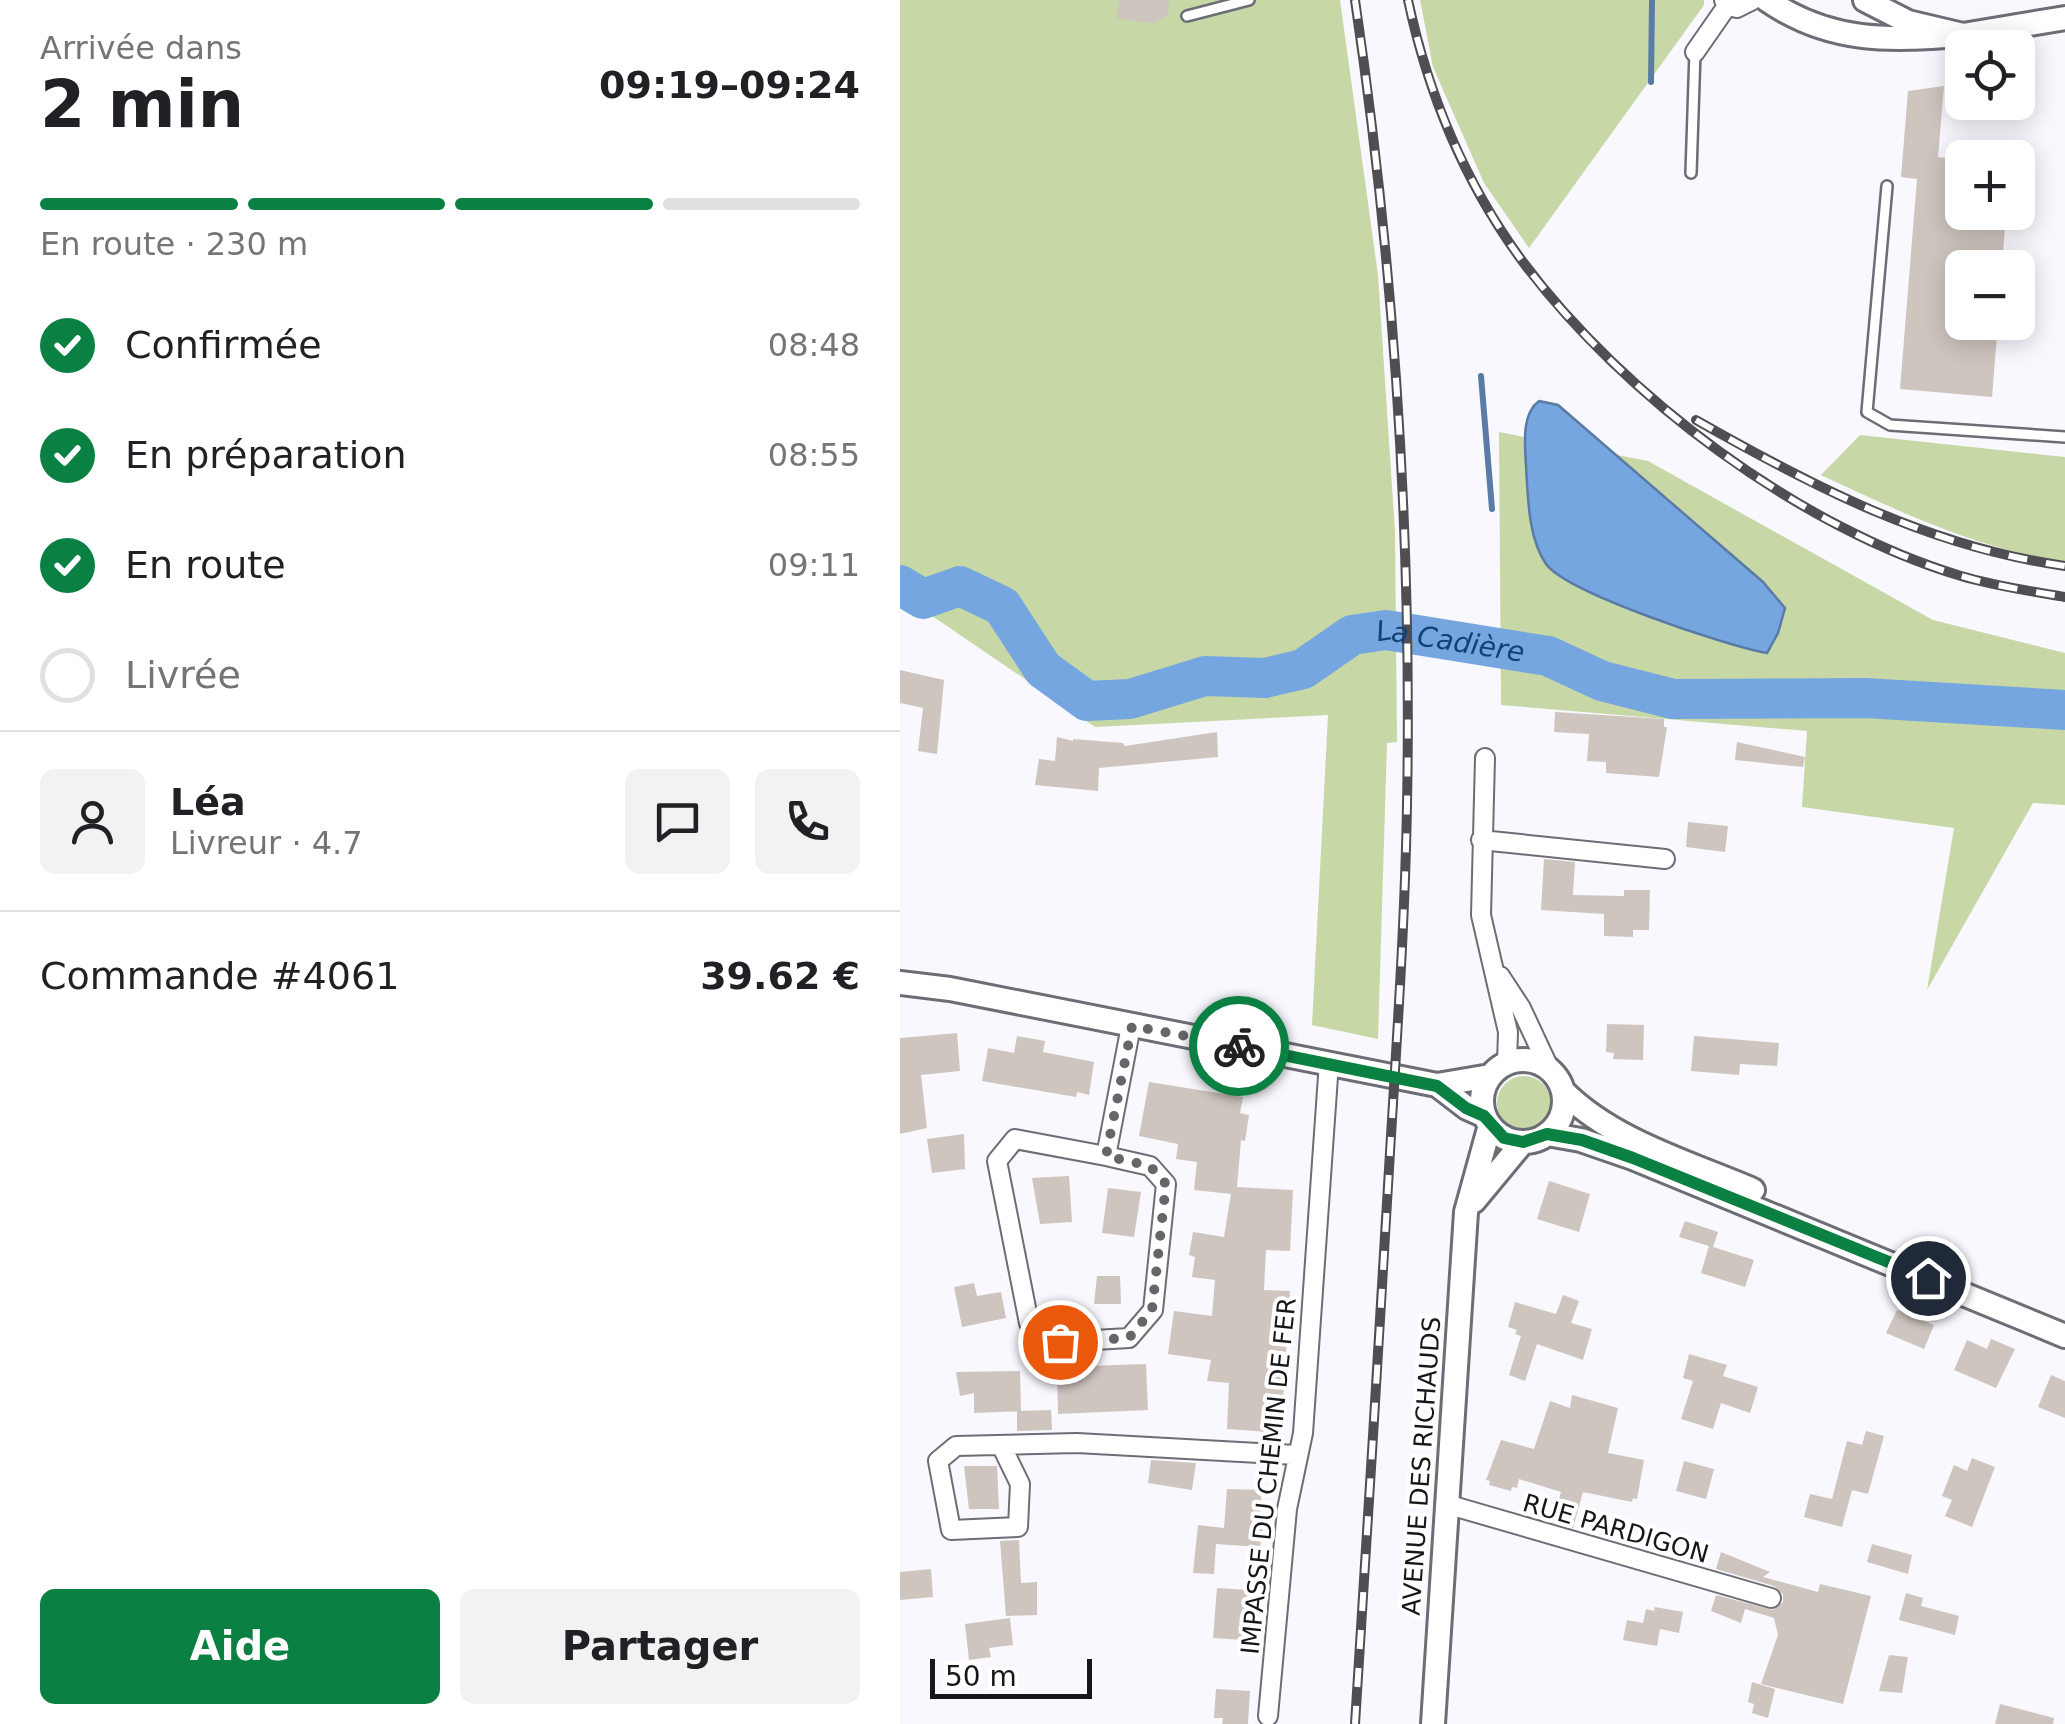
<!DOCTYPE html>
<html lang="fr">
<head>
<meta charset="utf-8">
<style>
	:root { --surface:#fff; --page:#f2f2f2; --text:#202124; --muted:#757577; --line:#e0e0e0; --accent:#0b8043 }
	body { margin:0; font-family:"DejaVu Sans",sans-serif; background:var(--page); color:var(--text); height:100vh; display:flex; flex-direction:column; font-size:38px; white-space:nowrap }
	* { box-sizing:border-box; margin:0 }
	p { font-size:32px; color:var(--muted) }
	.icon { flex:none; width:55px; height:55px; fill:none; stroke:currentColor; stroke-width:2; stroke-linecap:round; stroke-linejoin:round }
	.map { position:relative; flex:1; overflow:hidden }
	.panel { display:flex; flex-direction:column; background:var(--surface); width:900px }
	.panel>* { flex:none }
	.controls { position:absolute; left:1045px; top:30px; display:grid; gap:20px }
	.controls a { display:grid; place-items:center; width:90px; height:90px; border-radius:15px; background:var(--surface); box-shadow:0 5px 25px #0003; font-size:50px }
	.scale { position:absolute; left:30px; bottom:25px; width:162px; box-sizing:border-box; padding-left:10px; border:5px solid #17171a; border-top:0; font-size:28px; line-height:35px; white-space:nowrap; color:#17171a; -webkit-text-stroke:8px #fff; paint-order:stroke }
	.pin { position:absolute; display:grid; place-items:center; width:85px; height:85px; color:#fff; margin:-42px; border:5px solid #fff; border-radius:50%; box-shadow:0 2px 10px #0007 }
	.courier { position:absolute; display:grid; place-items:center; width:100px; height:100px; margin:-50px; border:8px solid #0b8043; border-radius:50%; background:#fff; color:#222; box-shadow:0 2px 12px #0007 }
	.head em { font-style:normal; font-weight:700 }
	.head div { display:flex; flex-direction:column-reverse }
	.head { display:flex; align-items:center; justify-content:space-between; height:170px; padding:0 40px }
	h1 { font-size:65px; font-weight:700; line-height:75px }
	.bar { display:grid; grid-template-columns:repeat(4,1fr); gap:15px 10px; align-content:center; height:120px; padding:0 40px }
	.bar i { height:12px; border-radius:8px; background:var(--line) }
	.bar .active { background:var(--accent) }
	.bar p { grid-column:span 4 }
	.line { display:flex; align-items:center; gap:25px; padding:0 40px; border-top:2px solid var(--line) }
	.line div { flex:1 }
	.round { display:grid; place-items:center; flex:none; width:105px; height:105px; border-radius:15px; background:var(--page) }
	ol { padding:0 40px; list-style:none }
	li { display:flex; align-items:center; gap:30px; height:110px }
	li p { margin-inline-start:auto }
	li .icon { padding:10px; border-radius:50%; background:var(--accent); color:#fff; stroke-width:4 }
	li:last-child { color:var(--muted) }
	li i { width:55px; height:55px; border:5px solid var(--line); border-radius:50% }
	.action { display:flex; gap:20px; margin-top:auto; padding:20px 40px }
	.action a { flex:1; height:115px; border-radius:15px; background:var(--accent); color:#fff; font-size:40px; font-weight:700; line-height:115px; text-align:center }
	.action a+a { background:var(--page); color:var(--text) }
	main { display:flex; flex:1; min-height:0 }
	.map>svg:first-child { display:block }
</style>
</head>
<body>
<main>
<section class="panel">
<div class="head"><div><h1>2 min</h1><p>Arrivée dans</p></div><em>09:19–09:24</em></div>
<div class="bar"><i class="active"></i><i class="active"></i><i class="active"></i><i></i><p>En route · 230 m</p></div>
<ol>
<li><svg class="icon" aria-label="check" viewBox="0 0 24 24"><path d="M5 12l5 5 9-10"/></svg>Confirmée<p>08:48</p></li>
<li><svg class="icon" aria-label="check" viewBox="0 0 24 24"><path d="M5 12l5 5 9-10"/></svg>En préparation<p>08:55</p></li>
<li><svg class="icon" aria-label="check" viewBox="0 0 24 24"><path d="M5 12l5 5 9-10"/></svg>En route<p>09:11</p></li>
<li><i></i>Livrée</li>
</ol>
<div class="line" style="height:180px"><a class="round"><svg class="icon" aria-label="person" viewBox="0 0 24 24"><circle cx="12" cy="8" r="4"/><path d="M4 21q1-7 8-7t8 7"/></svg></a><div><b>Léa</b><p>Livreur · 4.7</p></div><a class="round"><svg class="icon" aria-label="chat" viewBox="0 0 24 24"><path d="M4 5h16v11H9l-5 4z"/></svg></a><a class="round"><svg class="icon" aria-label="phone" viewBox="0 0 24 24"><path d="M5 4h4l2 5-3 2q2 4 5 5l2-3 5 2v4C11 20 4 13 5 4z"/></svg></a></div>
<div class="line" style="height:130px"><div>Commande #4061</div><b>39.62 €</b></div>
<div class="action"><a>Aide</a><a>Partager</a></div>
</section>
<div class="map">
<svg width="1165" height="1724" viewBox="0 0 1165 1724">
	<rect width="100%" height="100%" fill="#f8f8fe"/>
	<!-- green -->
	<path fill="#c7d8a6" d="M0,0H440L478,275L495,531L497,742L487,743L478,1039L412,1025L428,715L195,727L0,594Z
		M520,0H804V5L629,248L584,183L533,67Z
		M599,432L748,461L1033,620L1165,653V805L1133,803L1027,990L1054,828L902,807L907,731L601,705Z
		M960,435L1165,457V562C1078,549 1000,512 921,475Z
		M597 1103a27 27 0 1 1 54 0a27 27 0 1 1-54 0Z"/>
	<!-- water -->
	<path fill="#76a6e0" stroke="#5a7ba5" stroke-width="2.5" d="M639,401L658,405L863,582L885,608L878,633L867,653C827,646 667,593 646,564C628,538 628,497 626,466C625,445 621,414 639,401Z"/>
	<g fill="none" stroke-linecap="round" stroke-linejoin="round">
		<!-- stream -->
		<path stroke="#5a7ba5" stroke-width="6" d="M751,82L752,0
			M581,376L592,509"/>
		<!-- river -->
		<path stroke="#76a6e0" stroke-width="40" id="s1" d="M0,585L23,599L60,586L102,606L143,669L187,701L230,699L305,676L365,678L403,669L452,635L486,630L648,656L702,681L773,699L965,698L1165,710"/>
	</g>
	<!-- building -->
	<path fill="#cec5bf" d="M219,0H269L268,15L254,23L217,19Z
		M1044,86L1038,157L1062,160V212H1106L1102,268H1062V322H1098L1092,397L1000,389L1017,179L1001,177L1008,91Z
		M0,670L44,680L37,754L18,751L23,708L0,703Z
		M655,712L764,719V727H767L759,777L706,773V762L687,761L689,734L654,732Z
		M317,732L318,757L199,768L198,791L135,785L139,759L155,761L157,737L173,741V739L223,743L225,746Z
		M837,742L905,757L903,767L835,760Z
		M788,822L828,826L825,852L786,847Z
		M644,859L675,862L673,895L724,896V890H750L749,930H733V937L704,936V914L641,910Z
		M707,1024L744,1025L743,1060L713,1059L714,1053L706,1052Z
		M57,1033L60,1071L21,1075L27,1128L0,1134V1038Z
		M117,1036L145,1041L143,1052L194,1062L189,1095L177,1092L176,1097L82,1081L88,1048L114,1053Z
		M794,1036L879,1043L877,1066L840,1064L839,1075L791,1071Z
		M249,1082L343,1097L340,1113L349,1115L345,1141L341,1140L337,1187L393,1190L390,1251L366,1250L364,1290L390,1291L381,1433L327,1429L329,1383L307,1381L311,1360L268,1354L274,1311L312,1316L315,1280L292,1277L295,1257L289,1255L293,1232L324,1237L331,1194L294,1190L297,1162L276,1159L278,1144L239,1136Z
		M64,1134L65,1169L32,1173L27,1139Z
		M169,1176L172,1222L140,1224L132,1178Z
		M649,1181L690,1194L679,1232L637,1219Z
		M208,1188L241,1192L234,1237L202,1233Z
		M785,1221L818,1232L813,1247L854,1260L845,1287L801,1273L809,1246L779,1237Z
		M197,1276H220L221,1304H194Z
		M74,1283L77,1296L101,1292L106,1318L62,1327L54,1287Z
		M663,1295L679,1301L671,1323L692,1329L683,1360L637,1344L625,1381L609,1375L621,1336L615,1334L617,1330L608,1327L615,1302L656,1314Z
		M997,1310L1034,1325L1024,1349L986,1333Z
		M1091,1339L1115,1349L1096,1388L1054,1370L1067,1340L1087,1349Z
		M789,1354L827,1365L823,1376L858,1387L850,1413L821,1403L813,1429L781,1419L793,1381L783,1378Z
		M246,1364L248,1410L158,1414L157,1367Z
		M120,1371L121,1411L74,1413V1393L60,1396L56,1372Z
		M1151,1375L1165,1381V1418L1138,1407Z
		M672,1395L718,1408L708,1453L744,1460L737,1499L733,1498L732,1502L683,1492L673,1528L652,1521L661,1492L619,1479L617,1488L612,1487L611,1491L589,1485L590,1481L586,1480L601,1440L634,1449L650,1401L670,1408Z
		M151,1410L152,1430L117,1431V1411Z
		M966,1431L984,1436L968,1494L952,1490L942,1527L904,1517L910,1494L932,1499L947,1441L962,1445Z
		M1072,1458L1095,1467L1072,1527L1045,1516L1052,1500L1042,1496L1054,1465L1067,1471Z
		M251,1460L296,1463L292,1490L248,1483Z
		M784,1461L814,1469L806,1499L776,1491Z
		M64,1466H97L99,1509H69Z
		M327,1489L362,1490L360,1514H365L360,1547L316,1544L314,1574L293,1573L298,1525L324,1528Z
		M119,1540L121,1583L137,1582V1615L106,1616L100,1541Z
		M972,1544L1012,1555L1008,1574L967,1562Z
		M821,1552L870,1572L863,1577L918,1592L920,1584L971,1596L943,1704L861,1684L878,1635L874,1618L845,1609L841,1623L811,1611L816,1595L873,1610L883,1602V1594L874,1586L816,1569Z
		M31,1569L33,1597L0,1600V1572Z
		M317,1588L350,1590L343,1640L313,1638Z
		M1006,1593L1023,1598L1021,1606L1059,1616L1055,1635L999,1620Z
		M755,1607L783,1612L779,1633L760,1629L757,1646L723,1640L727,1620L743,1623L746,1609L754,1611Z
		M110,1618L113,1645L89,1648L91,1657L69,1660L65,1624Z
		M989,1655L1008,1657L1002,1693L979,1691Z
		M852,1682L875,1689L868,1718L852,1713L854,1704L848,1702Z
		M316,1689L350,1691L348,1724H322L323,1718H314Z
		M1100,1704L1154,1718L1153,1724H1095Z"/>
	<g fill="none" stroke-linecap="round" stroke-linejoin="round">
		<defs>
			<path id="service" d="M287,16L349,0
				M791,173L795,52
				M987,186L967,412L990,425L1165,437"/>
			<path id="minor" d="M824,0L827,6L837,8L853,0
				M795,52L827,6
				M585,758L581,915L608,1032L607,1062
				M581,840L765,859
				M600,976L621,1008L649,1068
				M206,1156L115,1139L97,1161L129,1323L160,1342L229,1338L253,1310L266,1184L250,1166L206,1156L231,1026
				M101,1445L120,1484L118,1527L51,1530L38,1461L56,1446L177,1443L396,1455
				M546,1504L871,1598
				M368,1716L387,1509L403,1433L429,1062"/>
			<path id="tertiary" d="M867,0C931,44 989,40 1063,35L1008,22L965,0
				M1063,35L1165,18
				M0,983L50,989L537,1085L590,1076
				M582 1101a41 41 0 1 1 82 0a41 41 0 1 1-82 0Z
				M537,1085L567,1108L585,1116
				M664,1092C713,1141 790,1163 853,1190
				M647,1134L681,1140L733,1158L1165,1336
				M574,1201L623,1142
				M533,1724L566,1212L590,1125"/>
		</defs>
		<!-- service casing -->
		<use href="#service" stroke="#6c6d75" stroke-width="14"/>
		<!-- minor casing -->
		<use href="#minor" stroke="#6c6d75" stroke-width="22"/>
		<!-- tertiary casing -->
		<use href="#tertiary" stroke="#6c6d75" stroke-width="28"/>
		<!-- service -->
		<use href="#service" stroke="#fff" stroke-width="9"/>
		<!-- minor -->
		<use href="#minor" stroke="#fff" stroke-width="18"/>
		<!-- tertiary -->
		<use href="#tertiary" stroke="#fff" stroke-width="22"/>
		<defs>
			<path id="rail" d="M455,0C494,266 512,536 507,805C505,921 497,1036 490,1152C479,1343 467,1533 455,1724
				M508,0C528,94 566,185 623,262C723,396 900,528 1061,576C1095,586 1130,591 1165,597
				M796,420C914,487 1030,547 1165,566"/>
		</defs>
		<!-- rail casing -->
		<use href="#rail" stroke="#4f4f53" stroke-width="10"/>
		<!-- rail -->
		<use href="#rail" stroke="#fff" stroke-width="6" stroke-dasharray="19" stroke-linecap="butt"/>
	</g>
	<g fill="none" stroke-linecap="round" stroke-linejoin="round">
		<!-- done -->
		<path stroke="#66666a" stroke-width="10" stroke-dasharray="0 18" d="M160,1342L229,1338L252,1310L266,1184L250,1166L206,1156L232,1026L339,1046"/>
		<!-- route -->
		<path stroke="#0b8043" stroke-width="12" d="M339,1046L537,1086L566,1108L584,1116L604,1138L623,1142L647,1134L682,1140L733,1158L1028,1278"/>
	</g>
	<g text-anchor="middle" stroke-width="8" stroke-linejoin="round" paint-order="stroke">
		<!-- street labels -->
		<g font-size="25" fill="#17171a" stroke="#fff">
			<text transform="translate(521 1466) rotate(-86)" y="9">AVENUE DES RICHAUDS</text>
			<text transform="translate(368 1476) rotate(-84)" y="9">IMPASSE DU CHEMIN DE FER</text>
			<text transform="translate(716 1528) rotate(16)" y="9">RUE PARDIGON</text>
		</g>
		<!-- water labels -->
		<g font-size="28" font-style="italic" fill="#0f4276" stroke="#fff">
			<text dy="10" stroke="none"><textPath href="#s1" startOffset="622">La Cadière</textPath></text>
		</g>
	</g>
</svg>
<div class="controls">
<a><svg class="icon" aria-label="locate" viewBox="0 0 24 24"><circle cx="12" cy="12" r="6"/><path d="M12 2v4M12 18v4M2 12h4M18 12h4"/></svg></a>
<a>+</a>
<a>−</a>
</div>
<div class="scale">50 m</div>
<div class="pin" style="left:160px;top:1342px;background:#ea580c"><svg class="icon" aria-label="bag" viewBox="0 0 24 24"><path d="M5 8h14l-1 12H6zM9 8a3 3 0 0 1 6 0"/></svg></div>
<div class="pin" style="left:1028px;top:1278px;background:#1f2937"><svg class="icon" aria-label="home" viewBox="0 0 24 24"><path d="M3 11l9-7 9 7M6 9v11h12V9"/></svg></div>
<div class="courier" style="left:339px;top:1046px"><svg class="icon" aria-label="bike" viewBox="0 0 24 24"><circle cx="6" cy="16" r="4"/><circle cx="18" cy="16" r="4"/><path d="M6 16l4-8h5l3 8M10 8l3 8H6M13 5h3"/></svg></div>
</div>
</main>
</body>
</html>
